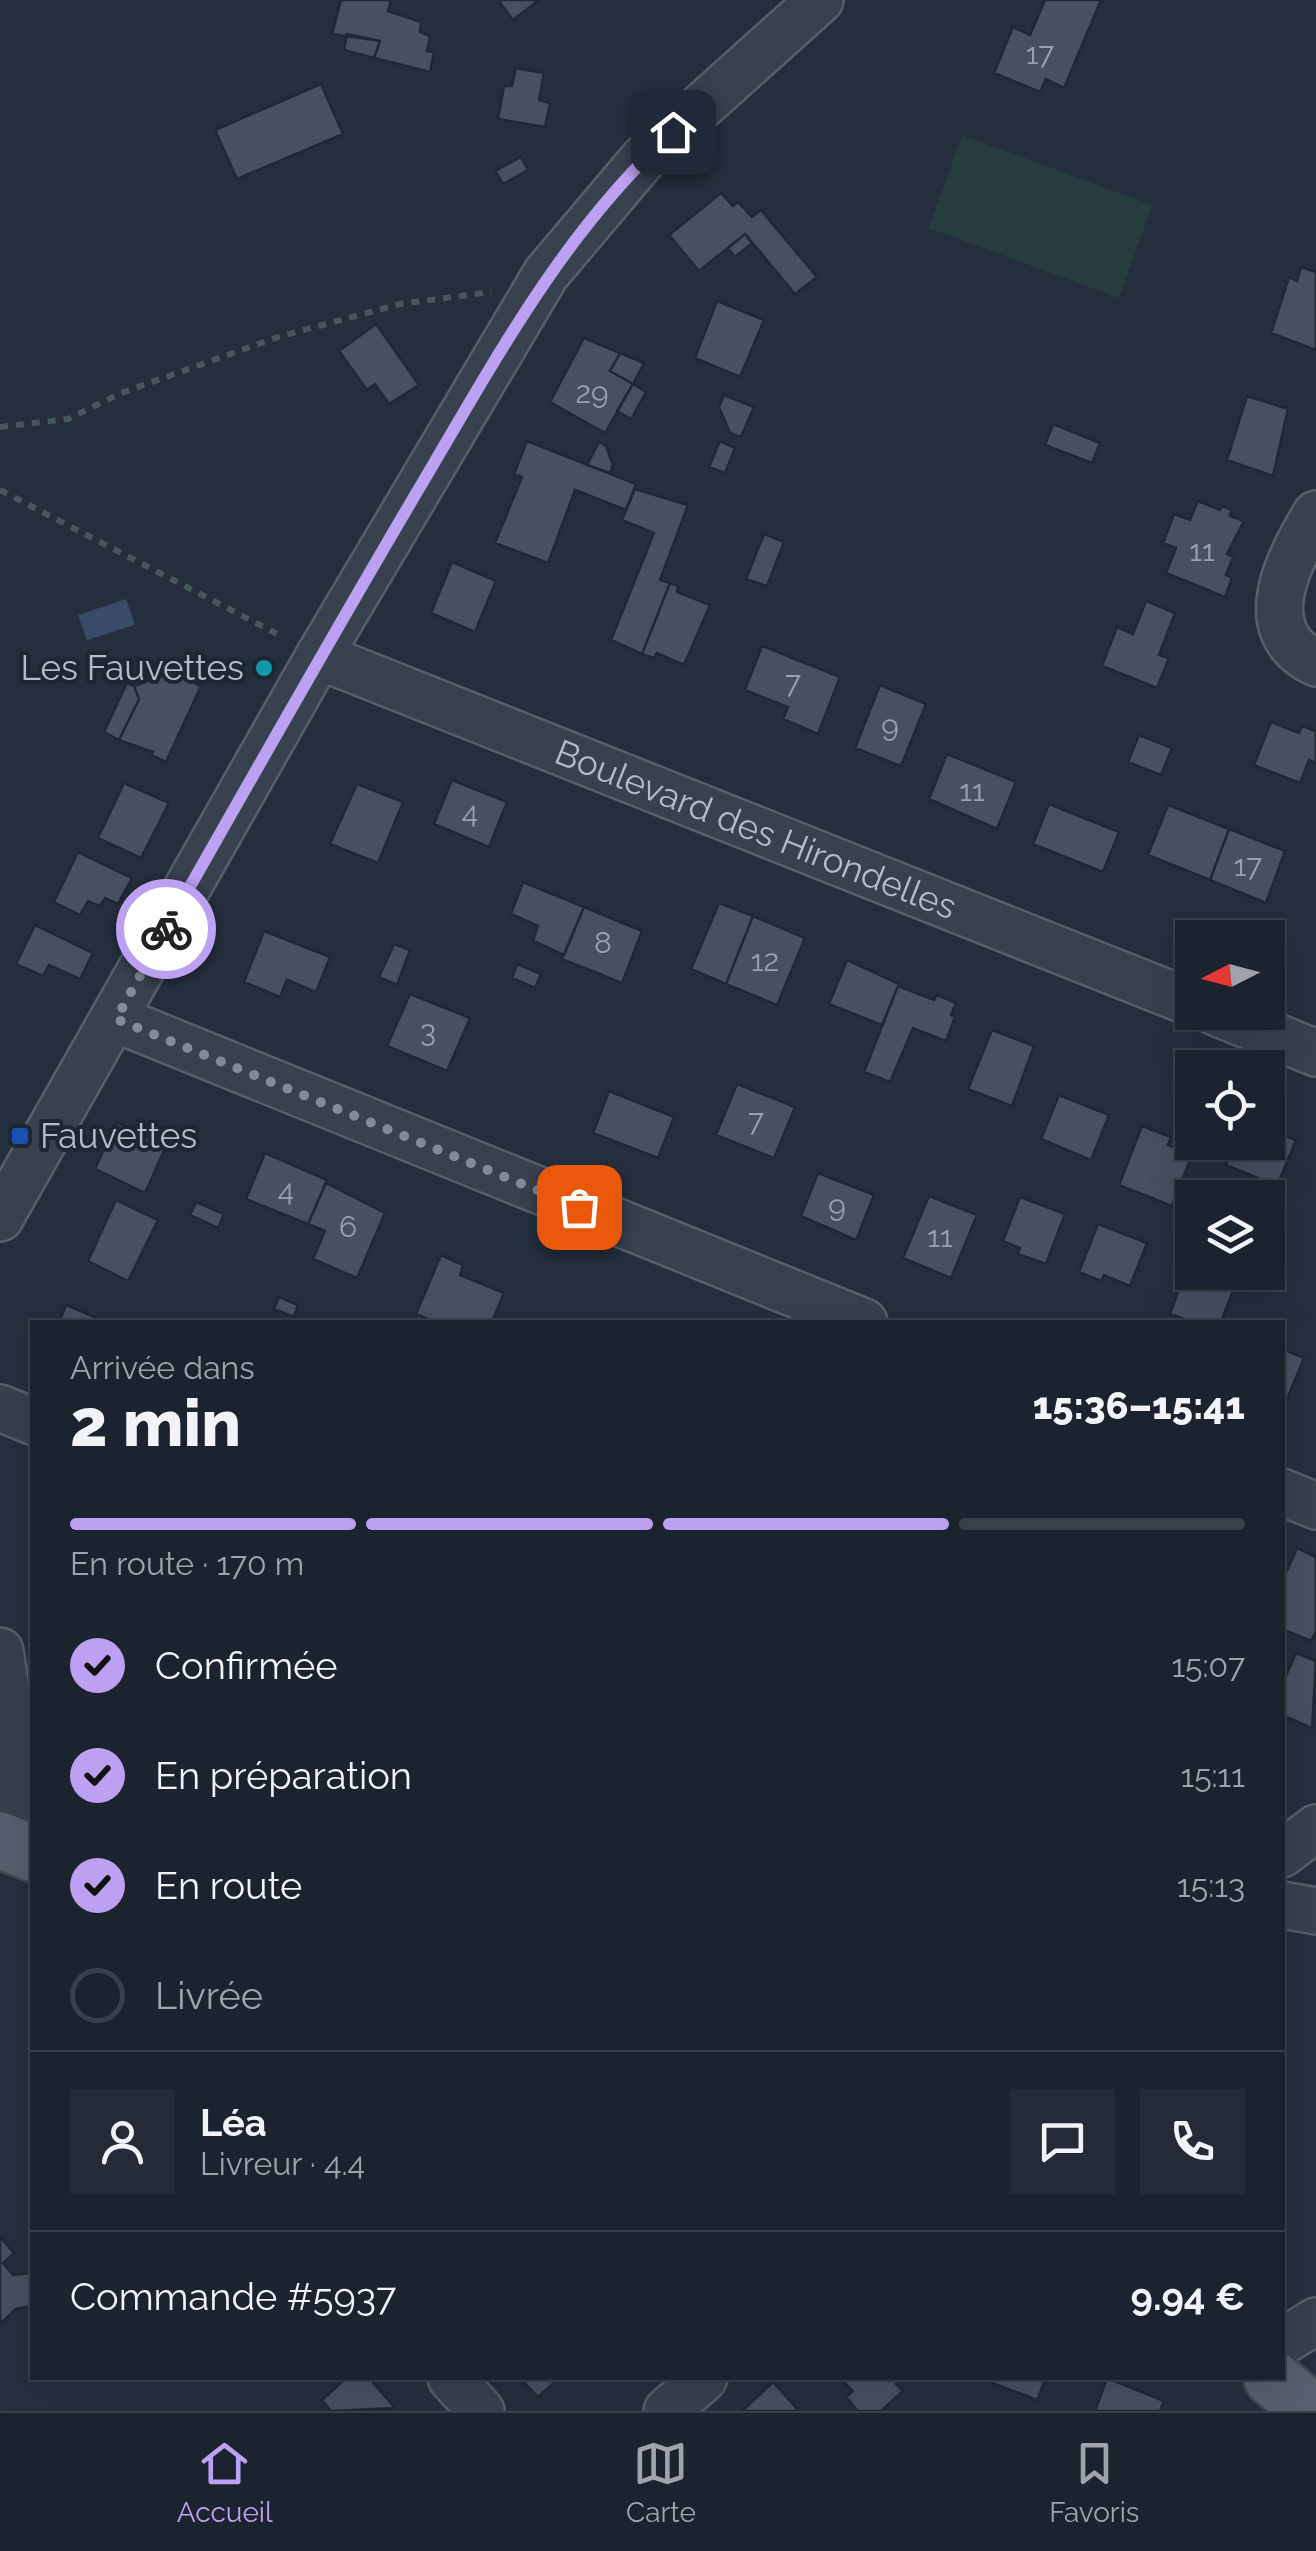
<!DOCTYPE html>
<html lang="fr">
<head>
<meta charset="utf-8">
<style>
	:root { --surface:#1b232e; --page:#242b36; --text:#f1f3f6; --muted:#a0a4aa; --line:#39404a; --accent:#bca0f2 }
	body { margin:0; font-family:Raleway,sans-serif; background:var(--page); color:var(--text); height:100vh; display:flex; flex-direction:column; font-size:38px; white-space:nowrap }
	* { box-sizing:border-box; margin:0 }
	p { font-size:32px; color:var(--muted) }
	.icon { flex:none; width:55px; height:55px; fill:none; stroke:currentColor; stroke-width:2; stroke-linecap:round; stroke-linejoin:round }
	.map { position:relative; flex:1; overflow:hidden }
	.panel { position:absolute; left:30px; top:1320px; width:1255px; height:1060px; display:flex; flex-direction:column; background:var(--surface); border-radius:0px; box-shadow:0 10px 40px #0002,0 0 0 2px var(--line) }
	.panel>* { flex:none }
	.needle { width:65px; rotate:264deg }
	.buttons { position:absolute; left:1175px; top:920px; display:grid; gap:20px }
	.buttons a { display:grid; place-items:center; width:110px; height:110px; border-radius:0px; background:var(--surface); box-shadow:0 10px 40px #0002,0 0 0 2px var(--line); font-size:50px }
	.pin { position:absolute; display:grid; place-items:center; width:85px; height:85px; color:#fff; margin:-42px; border-radius:20px; box-shadow:0 5px 15px #0006 }
	.courier { position:absolute; display:grid; place-items:center; width:100px; height:100px; margin:-50px; border:8px solid #bca0f2; border-radius:50%; background:#fff; color:#222; box-shadow:0 2px 12px #0007 }
	.summary em { font-style:normal; font-weight:800 }
	.summary div { display:flex; flex-direction:column-reverse }
	.summary { display:flex; align-items:center; justify-content:space-between; height:170px; padding:0 40px }
	h1 { font-size:65px; font-weight:800; line-height:75px }
	.bar { display:grid; grid-template-columns:repeat(4,1fr); gap:15px 10px; align-content:center; height:120px; padding:0 40px }
	.bar i { height:12px; border-radius:8px; background:var(--line) }
	.bar .on { background:var(--accent) }
	.bar p { grid-column:span 4 }
	.line { display:flex; align-items:center; gap:25px; padding:0 40px; border-top:2px solid var(--line) }
	.line div { flex:1 }
	.round { display:grid; place-items:center; flex:none; width:105px; height:105px; border-radius:0px; background:var(--page) }
	ol { padding:0 40px; list-style:none }
	li { display:flex; align-items:center; gap:30px; height:110px }
	li p { margin-inline-start:auto }
	li .icon { padding:10px; border-radius:50%; background:var(--accent); color:#111; stroke-width:4 }
	li:last-child { color:var(--muted) }
	li i { width:55px; height:55px; border:5px solid var(--line); border-radius:50% }
	.tabs { display:flex; justify-content:space-around; align-items:center; height:140px; border-top:2px solid var(--line); background:var(--surface); font-size:28px; color:var(--muted) }
	.tabs a { display:grid; justify-items:center; gap:5px }
	.tabs .on { color:var(--accent) }
	.map>svg:first-child { display:block }
</style>
</head>
<body>
<div class="map">
<svg width="1316" height="2411" viewBox="0 0 1316 2411">
	<rect width="100%" height="100%" fill="#242f3e"/>
	<!-- green -->
	<path fill="#263c3f" d="M962,135L1152,205L1119,298L929,228Z"/>
	<!-- water -->
	<path fill="#394c67" d="M126,599L135,625L87,640L78,615Z"/>
	<!-- building -->
	<path fill="#455162" stroke="#1f2835" stroke-width="2.5" d="M341,0H391L388,11L421,22L420,32L430,36L427,51L434,52L430,72L374,58L380,41L332,34Z
		M498,0H539L513,20Z
		M1045,0H1101L1064,88L1046,79L1040,92L994,73L1013,27L1030,35Z
		M347,34L380,41L374,58L344,50Z
		M516,68L544,73L539,100L550,103L545,127L498,119L504,86H512Z
		M321,84L343,134L237,179L215,130Z
		M521,157L528,170L503,184L495,171Z
		M721,193L733,206L738,202L752,217L761,210L817,277L795,294L745,234L699,271L669,235Z
		M745,234L752,243L735,257L728,248Z
		M1301,267L1316,272V350L1271,333L1289,277L1297,281Z
		M717,301L764,320L740,377L695,358Z
		M376,324L419,385L389,404L375,384L367,390L339,351Z
		M584,338L620,353L610,371L633,384L605,433L550,402Z
		M620,353L644,363L633,384L610,371Z
		M633,384L646,392L631,419L617,411Z
		M724,395L754,407L741,437L730,433L719,407Z
		M1247,396L1288,409L1273,476L1227,460Z
		M1053,424L1100,443L1092,463L1045,445Z
		M527,441L636,484L626,510L575,490L548,563L495,543L522,477L514,474Z
		M720,441L735,448L725,473L709,467Z
		M599,442L606,446L613,465L610,473L587,465Z
		M635,489L688,505L660,580L670,583L642,654L611,640L654,533L622,520Z
		M1198,501L1220,510L1222,506L1232,510L1230,516L1244,521L1227,554L1233,557L1226,575L1232,578L1225,597L1166,573L1176,548L1163,543L1174,514L1190,520Z
		M764,534L784,542L767,586L746,579Z
		M452,562L496,581L475,632L431,613Z
		M670,583L678,586L677,592L710,605L684,665L657,653L654,658L642,654Z
		M1146,601L1175,613L1159,655L1169,658L1157,688L1102,666L1117,627L1133,634Z
		M762,646L840,677L818,734L783,719L788,707L745,690Z
		M168,674L172,682L184,678L201,686L166,762L151,755L153,752L119,740L139,699L134,686Z
		M127,683L134,686L139,699L119,740L104,732Z
		M880,685L926,704L901,766L855,748Z
		M1271,722L1299,733L1302,726L1316,731V763L1309,760L1300,783L1254,765Z
		M1139,735L1172,748L1161,775L1128,762Z
		M947,754L1016,782L997,829L929,799Z
		M452,780L507,802L489,847L434,824Z
		M124,783L169,803L141,858L98,838Z
		M357,784L403,802L378,863L330,844Z
		M1049,804L1119,832L1103,872L1033,844Z
		M1168,805L1229,829L1210,880L1148,855Z
		M1229,829L1285,851L1266,903L1210,880Z
		M78,852L132,878L118,904L105,898L100,906L88,901L80,915L54,902Z
		M523,882L584,907L564,955L533,941L538,926L511,914Z
		M719,903L753,916L726,984L691,969Z
		M584,907L642,931L622,983L562,959Z
		M753,916L805,938L777,1005L726,984Z
		M35,925L93,953L80,979L49,965L43,976L16,964Z
		M264,931L330,957L316,992L287,980L280,997L244,982Z
		M394,944L410,950L397,985L379,977Z
		M847,960L899,984L882,1025L829,1004Z
		M517,964L541,974L535,988L512,978Z
		M898,986L934,1000L937,995L956,1003L951,1015L955,1017L946,1041L913,1028L890,1082L864,1072Z
		M410,994L470,1018L447,1071L387,1046Z
		M992,1030L1034,1046L1012,1106L968,1089Z
		M737,1084L795,1107L774,1158L716,1135Z
		M609,1091L674,1117L658,1158L593,1133Z
		M1059,1095L1109,1115L1091,1160L1041,1139Z
		M116,1122L166,1146L145,1193L95,1169Z
		M1142,1126L1171,1137L1168,1145L1192,1155L1172,1206L1119,1185Z
		M1268,1129L1296,1140L1277,1186L1226,1165L1234,1142H1268Z
		M265,1153L327,1180L308,1224L246,1199Z
		M818,1173L874,1195L856,1240L801,1216Z
		M326,1183L385,1213L357,1278L313,1259L325,1231L308,1224Z
		M929,1196L977,1215L951,1278L903,1258Z
		M1020,1197L1065,1214L1046,1264L1018,1254L1020,1248L1003,1241Z
		M116,1200L158,1220L128,1281L88,1261Z
		M196,1202L224,1214L218,1228L190,1215Z
		M1098,1224L1147,1243L1130,1286L1104,1275L1101,1281L1079,1272Z
		M441,1255L463,1265L460,1275L504,1293L492,1322H435L416,1314Z
		M1191,1256L1192,1272L1239,1275L1221,1322H1192L1170,1314Z
		M279,1297L298,1305L294,1317L274,1309Z
		M66,1305L107,1322H59Z
		M1282,1349L1304,1358L1285,1404L1282,1403Z
		M1297,1548L1316,1557V1631L1311,1641L1282,1629V1582Z
		M1296,1653L1316,1661L1312,1728L1282,1715V1685Z
		M0,2237L14,2253L3,2263L13,2275L32,2273V2306L16,2309L0,2324Z
		M346,2378H369L395,2408L331,2411L322,2400Z
		M520,2378H555L557,2380L538,2397Z
		M840,2378H904L896,2384L903,2391L881,2411H858L846,2397L853,2391Z
		M992,2378H1046L1037,2400L990,2382Z
		M1107,2378L1164,2401L1160,2411H1095Z
		M773,2382L799,2411H742Z"/>
	<g fill="none" stroke-linecap="round" stroke-linejoin="round">
		<defs>
			<g id="minor">
				<path d="M1316,514C1290,557 1249,631 1316,663"/>
				<path id="s1" d="M319,656L1192,1003"/>
				<path d="M1215,1012L1316,1053"/>
				<path d="M116,1019L864,1322"/>
				<path d="M0,1218L319,656L546,274L644,158L820,0"/>
				<path d="M0,1408L32,1421"/>
				<path d="M1282,1492L1316,1506"/>
				<path d="M0,1651L23,1801L12,1844"/>
				<path d="M1282,1854L1316,1828"/>
				<path d="M1282,1905L1316,1911"/>
				<path d="M1282,2342L1316,2321"/>
				<path d="M451,2378L481,2411"/>
				<path d="M667,2411L704,2378"/>
			</g>
			<path id="major" d="M0,1840L32,1853
				M1272,2378L1311,2411"/>
		</defs>
		<!-- minor casing -->
		<use href="#minor" stroke="#565f6c" stroke-width="50"/>
		<!-- major casing -->
		<use href="#major" stroke="#414a57" stroke-width="60"/>
		<!-- path -->
		<path stroke="#44595c" stroke-width="6" stroke-dasharray="8 8" stroke-linecap="butt" d="M0,427L68,419L121,393L278,337L400,304L491,292
			M0,490L283,637"/>
		<!-- minor -->
		<use href="#minor" stroke="#38414e" stroke-width="45"/>
		<!-- major -->
		<use href="#major" stroke="#56606e" stroke-width="55"/>
	</g>
	<g fill="none" stroke-linecap="round" stroke-linejoin="round">
		<!-- done -->
		<path stroke="#828b98" stroke-width="10" stroke-dasharray="0 18" d="M166,929L116,1019L579,1207"/>
		<!-- route -->
		<path stroke="#bca0f2" stroke-width="12" d="M166,929C252,777 338,625 427,475C499,353 567,228 673,132"/>
	</g>
	<!-- markers -->
	<circle fill="#0f9aa8" stroke="#1d2633" stroke-width="4" cx="264" cy="668" r="10"/>
	<rect fill="#1a4fb4" stroke="#1d2633" stroke-width="4" x="10" y="1126" width="20" height="20" rx="5"/>
	<g text-anchor="middle" stroke-width="8" stroke-linejoin="round" paint-order="stroke">
		<!-- number labels -->
		<g font-size="30" fill="#98a1af">
			<text x="1040" y="64">17</text>
			<text x="592" y="403">29</text>
			<text x="1202" y="561">11</text>
			<text x="793" y="693">7</text>
			<text x="890" y="736">9</text>
			<text x="972" y="801">11</text>
			<text x="470" y="823">4</text>
			<text x="1248" y="876">17</text>
			<text x="603" y="953">8</text>
			<text x="765" y="971">12</text>
			<text x="428" y="1042">3</text>
			<text x="756" y="1131">7</text>
			<text x="286" y="1201">4</text>
			<text x="837" y="1216">9</text>
			<text x="348" y="1237">6</text>
			<text x="940" y="1247">11</text>
		</g>
		<!-- poi labels -->
		<g font-size="35" fill="#b4bcc9" stroke="#1d2633" text-anchor="end">
			<text x="244" y="680">Les Fauvettes</text>
			<text x="40" y="1148" text-anchor="start">Fauvettes</text>
		</g>
		<!-- street labels -->
		<g font-size="35" fill="#b4bcc9" stroke="#1d2633">
			<text dy="12" stroke="none"><textPath href="#s1" startOffset="470">Boulevard des Hirondelles</textPath></text>
		</g>
	</g>
</svg>
<div class="buttons">
<a><svg class="needle" viewBox="-14 -14 28 28"><path d="M0-13l5 13h-10z" fill="#e53935"/><path d="M0 13l5-13h-10z" fill="#a0a4aa"/></svg></a>
<a><svg class="icon" aria-label="locate" viewBox="0 0 24 24"><circle cx="12" cy="12" r="6"/><path d="M12 2v4M12 18v4M2 12h4M18 12h4"/></svg></a>
<a><svg class="icon" aria-label="layers" viewBox="0 0 24 24"><path d="M12 4l9 5-9 5-9-5zM3 14l9 5 9-5"/></svg></a>
</div>
<div class="pin" style="left:579px;top:1207px;background:#ea580c"><svg class="icon" aria-label="bag" viewBox="0 0 24 24"><path d="M5 8h14l-1 12H6zM9 8a3 3 0 0 1 6 0"/></svg></div>
<div class="pin" style="left:673px;top:132px;background:#1f2937"><svg class="icon" aria-label="home" viewBox="0 0 24 24"><path d="M3 11l9-7 9 7M6 9v11h12V9"/></svg></div>
<div class="courier" style="left:166px;top:929px"><svg class="icon" aria-label="bike" viewBox="0 0 24 24"><circle cx="6" cy="16" r="4"/><circle cx="18" cy="16" r="4"/><path d="M6 16l4-8h5l3 8M10 8l3 8H6M13 5h3"/></svg></div>
<section class="panel">
<div class="summary"><div><h1>2 min</h1><p>Arrivée dans</p></div><em>15:36–15:41</em></div>
<div class="bar"><i class="on"></i><i class="on"></i><i class="on"></i><i></i><p>En route · 170 m</p></div>
<ol>
<li><svg class="icon" aria-label="check" viewBox="0 0 24 24"><path d="M5 12l5 5 9-10"/></svg>Confirmée<p>15:07</p></li>
<li><svg class="icon" aria-label="check" viewBox="0 0 24 24"><path d="M5 12l5 5 9-10"/></svg>En préparation<p>15:11</p></li>
<li><svg class="icon" aria-label="check" viewBox="0 0 24 24"><path d="M5 12l5 5 9-10"/></svg>En route<p>15:13</p></li>
<li><i></i>Livrée</li>
</ol>
<div class="line" style="height:180px"><a class="round"><svg class="icon" aria-label="person" viewBox="0 0 24 24"><circle cx="12" cy="8" r="4"/><path d="M4 21q1-7 8-7t8 7"/></svg></a><div><b>Léa</b><p>Livreur · 4.4</p></div><a class="round"><svg class="icon" aria-label="chat" viewBox="0 0 24 24"><path d="M4 5h16v11H9l-5 4z"/></svg></a><a class="round"><svg class="icon" aria-label="phone" viewBox="0 0 24 24"><path d="M5 4h4l2 5-3 2q2 4 5 5l2-3 5 2v4C11 20 4 13 5 4z"/></svg></a></div>
<div class="line" style="height:130px"><div>Commande #5937</div><b>9.94 €</b></div>
</section>
</div>
<nav class="tabs">
<a class="on"><svg class="icon" aria-label="home" viewBox="0 0 24 24"><path d="M3 11l9-7 9 7M6 9v11h12V9"/></svg>Accueil</a>
<a><svg class="icon" aria-label="map" viewBox="0 0 24 24"><path d="M3 6l6-2 6 2 6-2v14l-6 2-6-2-6 2zM9 4v14M15 6v14"/></svg>Carte</a>
<a><svg class="icon" aria-label="saved" viewBox="0 0 24 24"><path d="M7 4h10v16l-5-4-5 4z"/></svg>Favoris</a>
</nav>
</body>
</html>
